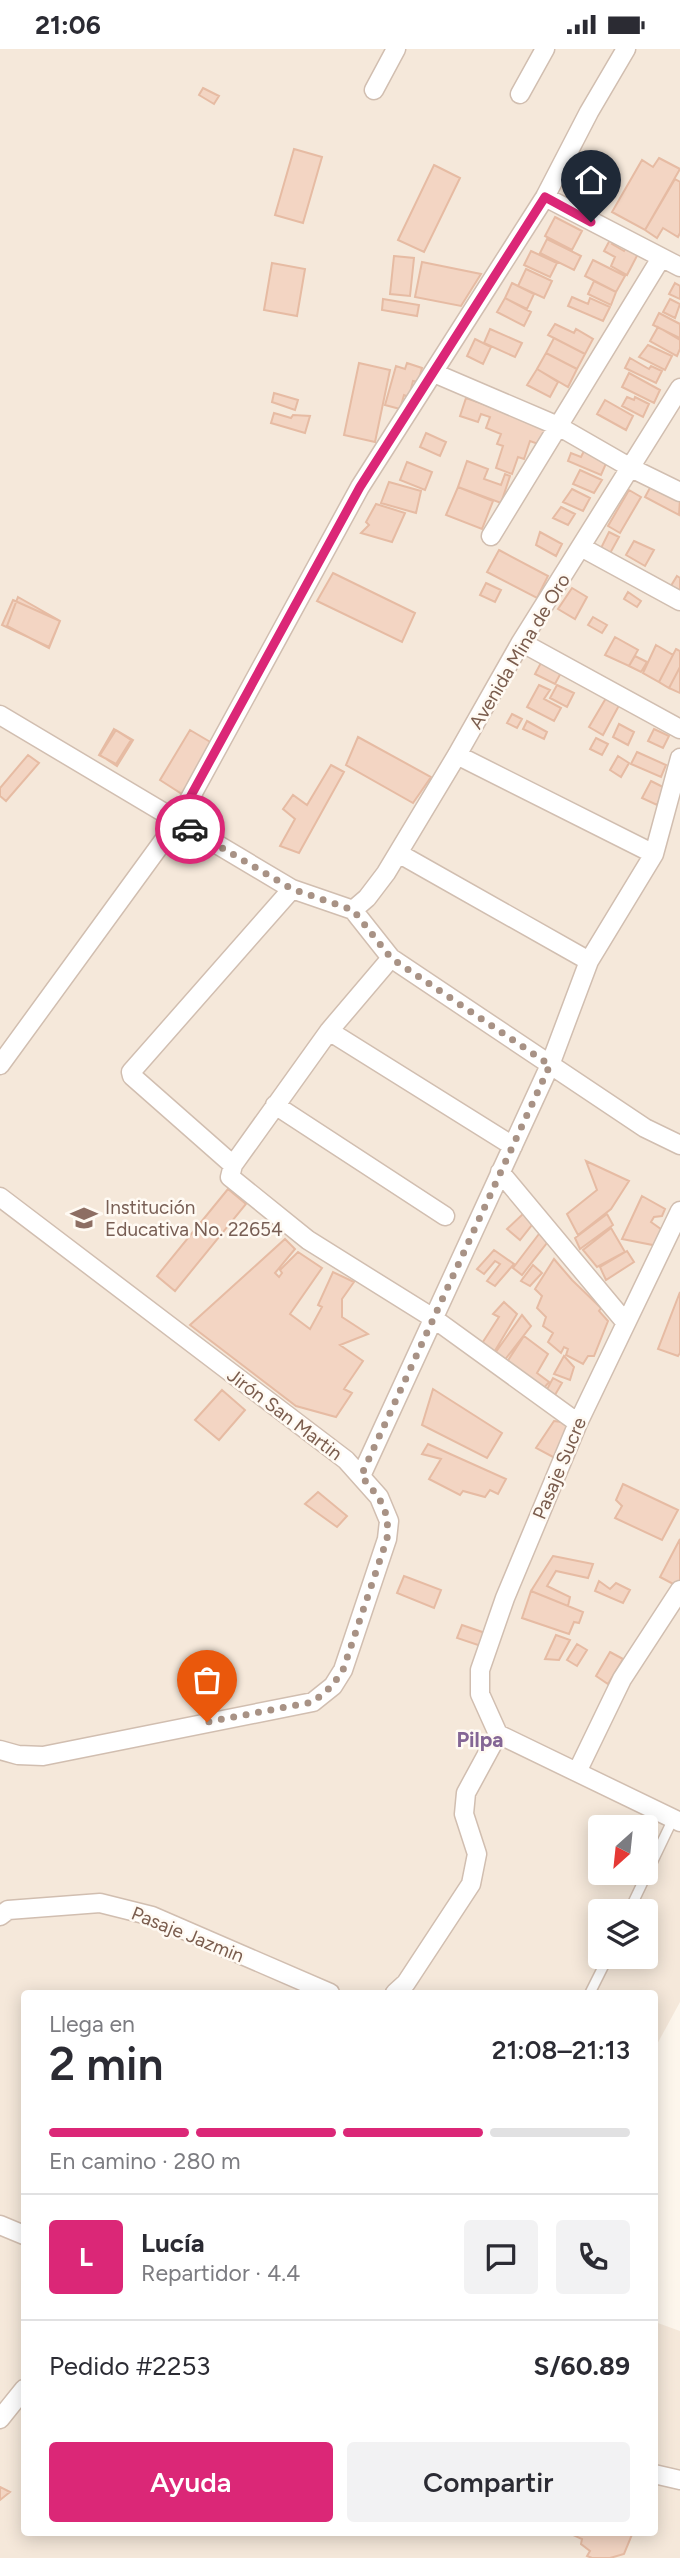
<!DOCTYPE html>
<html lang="es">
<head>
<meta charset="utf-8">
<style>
	:root { --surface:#fff; --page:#f2f2f3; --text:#2b2b33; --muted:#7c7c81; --line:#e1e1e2; --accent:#db2777 }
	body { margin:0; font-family:Figtree,sans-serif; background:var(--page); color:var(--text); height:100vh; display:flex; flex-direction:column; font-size:26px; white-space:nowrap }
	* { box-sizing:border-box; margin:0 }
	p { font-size:23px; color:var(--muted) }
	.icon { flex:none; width:38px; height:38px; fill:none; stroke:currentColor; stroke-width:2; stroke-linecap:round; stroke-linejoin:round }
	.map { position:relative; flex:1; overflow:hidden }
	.sheet { position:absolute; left:21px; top:1941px; width:637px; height:546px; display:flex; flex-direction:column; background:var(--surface); border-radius:7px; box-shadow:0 4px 18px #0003 }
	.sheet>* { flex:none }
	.needle { width:46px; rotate:207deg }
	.controls { position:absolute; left:588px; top:1766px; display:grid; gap:14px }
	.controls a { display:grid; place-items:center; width:70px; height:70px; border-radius:7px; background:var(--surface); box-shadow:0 4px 18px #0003; font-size:35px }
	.pin { position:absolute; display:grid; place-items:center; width:60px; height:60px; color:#fff; margin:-72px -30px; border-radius:50% 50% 50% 0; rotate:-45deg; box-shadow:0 0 7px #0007 }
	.pin .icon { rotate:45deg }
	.courier { position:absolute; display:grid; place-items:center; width:70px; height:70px; margin:-35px; border:5px solid #db2777; border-radius:50%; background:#fff; color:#222; box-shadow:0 2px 9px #0007 }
	.head em { font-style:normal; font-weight:600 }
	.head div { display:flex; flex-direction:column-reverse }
	.head { display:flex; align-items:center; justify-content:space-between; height:119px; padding:0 28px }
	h1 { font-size:46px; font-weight:600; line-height:52px }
	.bar { display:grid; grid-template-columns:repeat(4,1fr); gap:10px 7px; align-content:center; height:84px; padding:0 28px }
	.bar i { height:9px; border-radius:5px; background:var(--line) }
	.bar .on { background:var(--accent) }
	.bar p { grid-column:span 4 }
	.line { display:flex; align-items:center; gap:18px; padding:0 28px; border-top:2px solid var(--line) }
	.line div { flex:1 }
	.round { display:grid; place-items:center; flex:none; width:74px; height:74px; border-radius:7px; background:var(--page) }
	.cta { display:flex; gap:14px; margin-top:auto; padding:14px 28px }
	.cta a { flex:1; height:80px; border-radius:7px; background:var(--accent); color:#fff; font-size:28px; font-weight:600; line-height:80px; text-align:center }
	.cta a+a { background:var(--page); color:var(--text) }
	.status { display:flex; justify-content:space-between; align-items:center; height:49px; padding:0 35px; background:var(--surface); direction:ltr }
	.status svg { height:19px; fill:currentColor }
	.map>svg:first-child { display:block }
</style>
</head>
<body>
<div class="status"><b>21:06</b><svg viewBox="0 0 49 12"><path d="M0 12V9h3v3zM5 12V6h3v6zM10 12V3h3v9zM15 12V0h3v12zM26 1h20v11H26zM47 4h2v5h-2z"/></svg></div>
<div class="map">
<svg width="680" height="2509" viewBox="0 0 680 2509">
	<rect width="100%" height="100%" fill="#fdf6ec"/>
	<!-- residential -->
	<path fill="#f5e8da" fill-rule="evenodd" d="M0,0H680V1953L655,1999L654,1944H24V2483H654L655,2273L680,2282V2509H0ZM600,1778H646V1824H600ZM600,1862H646V1908H600Z"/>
	<!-- building -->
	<path fill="#f3d5c3" stroke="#e6bba3" stroke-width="2" d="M203,39L219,47L214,55L199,46Z
		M294,100L322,108L303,174L275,166Z
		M659,109L680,120L645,181L612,163L642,111L653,118Z
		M434,116L460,129L424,203L398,191Z
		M675,130L680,133V184L678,188L663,179L657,189L645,181Z
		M555,168L582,182L572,201L545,187Z
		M612,187L616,189L612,195L624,202L628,195L640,201L627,226L611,217L615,208L604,202Z
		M547,190L581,207L574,221L540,204Z
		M531,202L557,214L550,228L524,216Z
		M394,207L414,209L410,247L390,245Z
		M593,211L625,227L616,243L585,227Z
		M422,213L481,225L461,257L415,248Z
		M272,214L305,220L297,267L264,261Z
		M526,220L552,232L544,249L518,237Z
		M594,232L616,243L611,256L588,245Z
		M512,234L534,245L527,260L505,249Z
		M675,234L680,237V250L669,245Z
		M572,248L588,255L590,249L610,258L603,272L568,257Z
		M505,249L531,263L524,277L497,263Z
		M383,250L419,256L417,267L382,261Z
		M670,250L680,255L675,269L663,263Z
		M659,264L680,275V289L653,276Z
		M555,275L574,284L576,280L593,290L585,305L548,286Z
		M658,278L680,291V300L677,307L650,292Z
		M490,280L522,294L515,308L484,294Z
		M554,289L585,305L577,320L546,304Z
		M475,290L491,298L483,315L467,307Z
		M648,296L672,307L665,321L639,308Z
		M546,304L577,320L568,338L537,320Z
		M630,309L649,320L651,317L662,322L656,334L625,319Z
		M359,314L390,321L375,393L344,386Z
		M407,314L422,319L418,333L413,332L409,348L404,346L400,360L385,356L396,317L405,320Z
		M537,320L558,333L550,348L527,336Z
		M629,324L660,341L654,354L622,338Z
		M274,344L298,351L295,361L272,353Z
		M627,348L634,351L635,348L649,355L643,368L622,357Z
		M466,349L548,378L541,396L530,392L524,410L518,408L512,425L496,419L503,397L497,395L501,385L486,379L490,368L481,365L478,373L460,367Z
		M605,351L633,367L626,381L597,365Z
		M274,364L291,369L293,366L310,367L305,384L271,374Z
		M426,384L446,393L440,407L420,398Z
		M585,400L608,410L601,426L568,412L571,404L581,408Z
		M467,412L488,420L484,430L501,436L505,425L510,427L501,454L458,438Z
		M407,413L432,423L425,441L400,431Z
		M580,421L602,431L594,444L573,435Z
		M389,433L421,442L416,464L381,454Z
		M652,435L680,450L679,466L645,448Z
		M458,438L493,452L482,480L446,466Z
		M572,440L590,449L583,462L563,453Z
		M629,441L641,448L620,484L608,477Z
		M376,455L405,464L392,493L361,484L369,476L366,473Z
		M561,458L575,465L568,476L553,469Z
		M540,483L562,495L556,507L536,496Z
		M609,483L619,488L608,508L599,503Z
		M634,492L654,501L645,517L626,506Z
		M499,501L548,527L537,549L487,523Z
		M333,524L415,564L402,593L317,552Z
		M677,527L680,529V547L669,540Z
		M486,534L501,541L495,553L480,546Z
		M572,539L587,548L575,570L558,560Z
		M628,543L641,552L637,558L624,550Z
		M18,548L60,572L49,599L7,577Z
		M13,551L60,572L49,598L2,576Z
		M593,568L607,576L602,584L588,576Z
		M615,588L638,601L629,617L605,606Z
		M656,596L673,606L659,633L643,624Z
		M676,600L680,602V618L669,639L659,633Z
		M635,607L647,613L641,623L629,617Z
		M543,610L563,620L555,635L535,625Z
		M680,618V644L669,639Z
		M539,636L550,641L544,650L561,659L554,672L527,658Z
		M557,636L574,644L567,658L550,649Z
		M609,644L622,651L603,686L589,678Z
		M512,665L522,670L517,679L507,674Z
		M527,672L547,683L544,690L523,680Z
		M619,675L634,683L628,696L613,688Z
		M114,680L131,691L116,715L99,706Z
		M654,680L669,687L663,699L648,692Z
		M116,681L133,691L117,717L100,706Z
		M190,681L212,694L182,745L160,731Z
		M358,688L431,728L413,754L346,716Z
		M596,689L608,695L602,706L590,700Z
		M637,703L666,716L661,728L631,715Z
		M28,706L39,714L6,752L0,747V739Z
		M618,707L629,714L621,728L610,721Z
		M331,716L344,723L299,804L280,797L295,770L283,760L293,746L307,756Z
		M651,732L665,739L657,756L642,749Z
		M586,1112L629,1132L611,1160L578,1186L567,1165L597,1141Z
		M228,1140L246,1155L175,1242L157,1227Z
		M642,1147L665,1160L662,1167L654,1168L651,1173L665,1183L658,1197L622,1190Z
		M525,1163L535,1172L520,1191L507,1180Z
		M607,1165L613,1176L580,1200L575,1189Z
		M611,1179L625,1203L597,1218L583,1201Z
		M542,1181L550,1190L522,1226L513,1219Z
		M285,1190L295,1200L275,1224L279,1228L282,1224L280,1221L298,1203L322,1219L290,1265L310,1280L322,1258L318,1256L333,1223L354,1233L342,1250V1268L368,1285L340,1296L363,1312L344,1340L352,1344L336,1368L296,1357L190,1276Z
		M494,1201L514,1215L495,1237L487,1232L500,1215L495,1212L484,1225L477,1220Z
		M627,1202L634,1213L606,1231L600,1218Z
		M554,1210L572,1231L601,1259L599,1262L608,1272L594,1307H588L583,1315L566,1306L568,1300L564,1298L561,1304L548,1293L553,1284L543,1277L546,1268L537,1259L542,1247L535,1240Z
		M533,1216L542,1224L530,1237L521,1232Z
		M680,1243V1304L678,1307L658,1300Z
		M504,1253L517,1265L493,1305L479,1299L499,1268L493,1265Z
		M522,1266L531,1277L504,1312L493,1307Z
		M524,1287L548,1305L537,1324L549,1333L540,1344L505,1316Z
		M564,1307L574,1318L570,1331L554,1325Z
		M553,1329L562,1334L552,1351L543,1348Z
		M433,1340L502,1384L487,1409L422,1376Z
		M222,1341L245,1361L219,1391L195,1371Z
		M554,1372L569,1374L555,1409L536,1399Z
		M428,1395L506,1430L498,1445L490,1441L485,1448L463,1442L460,1446L429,1430L441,1410L422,1405Z
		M623,1435L678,1461L662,1491L615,1469L622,1457L616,1451Z
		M318,1443L347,1467L337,1478L305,1455Z
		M680,1490V1535L679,1538L660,1528Z
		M553,1507L593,1515L588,1529L556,1522L547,1537L570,1548L568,1557L531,1542Z
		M404,1527L441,1541L434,1559L397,1544Z
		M599,1532L610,1540L616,1534L630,1541L623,1554L595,1542Z
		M531,1542L583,1563L579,1574L574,1573L569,1585L522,1569Z
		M462,1576L488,1585L484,1598L457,1589Z
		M556,1586L570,1591L559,1611L545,1610Z
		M577,1595L587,1601L577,1617L567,1611Z
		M610,1603L623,1610L608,1635L596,1627Z
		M0,2438L10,2443L0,2451Z
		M574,2483H633L624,2505L610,2509H592L587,2507L590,2502L581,2495L582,2490L573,2486Z"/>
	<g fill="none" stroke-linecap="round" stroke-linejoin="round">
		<defs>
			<path id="lane" d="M629,1862L673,1770
				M590,1944L608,1908"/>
			<path id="street" d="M374,41L396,0
				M520,45L545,0
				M545,148L680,218
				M434,324L558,377L631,419L680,443
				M491,487L661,209
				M581,498L680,552
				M521,593L680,680
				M0,666L292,840L353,861
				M457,706L654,805
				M398,804L589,912
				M353,861L367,849L386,824L457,706L521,593L680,339
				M353,861L391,909L645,1079L680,1096
				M391,909L329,982L233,1116L230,1128L308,1191L433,1269L578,1374
				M329,982L513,1097
				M0,1016L177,773L360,438L545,148L589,63L626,0
				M275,1056L445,1167
				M233,1116L132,1027L131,1023L292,840
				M500,1123L626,1274
				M0,1148L346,1411L379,1448L389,1472L387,1490L343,1621L333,1637L313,1653L43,1707L18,1706L0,1701
				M361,1427L550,1016L589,912L654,805L680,709
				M498,1685L480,1645V1621L505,1549L578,1374L680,1162
				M498,1685L680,1773
				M577,1723L622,1630L680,1541
				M0,1867L8,1861L100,1854L152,1867L330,1944
				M395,1944L406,1934L471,1835L477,1805L464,1765L466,1744L498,1685
				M0,2176L24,2186
				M0,2370L24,2340
				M654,2425L680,2431"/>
		</defs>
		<!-- lane casing -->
		<use href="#lane" stroke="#d1beb0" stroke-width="12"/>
		<!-- street casing -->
		<use href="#street" stroke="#d1beb0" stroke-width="21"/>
		<!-- lane -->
		<use href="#lane" stroke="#fff" stroke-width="9"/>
		<!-- street -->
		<use href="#street" stroke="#fff" stroke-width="18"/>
	</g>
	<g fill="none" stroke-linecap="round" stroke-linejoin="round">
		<!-- done -->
		<path stroke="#a89285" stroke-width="7" stroke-dasharray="0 12.6" d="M190,780L292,840L353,861L391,909L550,1016L361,1427C380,1449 390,1460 387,1490L343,1621L332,1637L313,1653L207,1673"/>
		<!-- route -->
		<path stroke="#db2777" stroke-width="9" d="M190,780L177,772L360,438L545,148L591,173"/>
	</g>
	<!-- icons -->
	<defs>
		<symbol id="school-bare" viewBox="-9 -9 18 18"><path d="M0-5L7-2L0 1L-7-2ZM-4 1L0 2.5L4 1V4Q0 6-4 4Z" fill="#8d6e63" stroke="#fffaf3" stroke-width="2.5" paint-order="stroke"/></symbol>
	</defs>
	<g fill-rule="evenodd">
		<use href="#school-bare" x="65" y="1150" width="38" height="38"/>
	</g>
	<g text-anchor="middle" stroke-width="5" stroke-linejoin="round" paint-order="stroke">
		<!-- street labels -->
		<g font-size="19" fill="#7a5c4d" stroke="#fffaf3">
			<text transform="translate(519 602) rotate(-59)" y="7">Avenida Mina de Oro</text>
			<text transform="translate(285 1365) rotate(37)" y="7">Jirón San Martin</text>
			<text transform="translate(559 1419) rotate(-67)" y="7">Pasaje Sucre</text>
			<text transform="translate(188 1885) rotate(22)" y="7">Pasaje Jazmin</text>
		</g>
		<!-- education labels -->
		<g font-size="19" fill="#785e54" stroke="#fffaf3" text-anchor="start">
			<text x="105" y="1165">Institución<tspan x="105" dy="22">Educativa No. 22654</tspan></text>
		</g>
		<!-- neighbourhood labels -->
		<g font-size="21" font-weight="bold" fill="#846695" stroke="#fffaf3">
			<text x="480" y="1698">Pilpa</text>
		</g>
	</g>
</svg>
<div class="controls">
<a><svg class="needle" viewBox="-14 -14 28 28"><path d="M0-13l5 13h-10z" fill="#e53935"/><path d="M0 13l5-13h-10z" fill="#7c7c81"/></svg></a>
<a><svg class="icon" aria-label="layers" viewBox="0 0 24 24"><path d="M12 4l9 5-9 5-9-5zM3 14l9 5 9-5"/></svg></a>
</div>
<div class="pin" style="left:207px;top:1673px;background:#ea580c"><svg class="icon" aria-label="bag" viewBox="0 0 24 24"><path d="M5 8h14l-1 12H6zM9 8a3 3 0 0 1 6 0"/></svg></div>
<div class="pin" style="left:591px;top:173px;background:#1f2937"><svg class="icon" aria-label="home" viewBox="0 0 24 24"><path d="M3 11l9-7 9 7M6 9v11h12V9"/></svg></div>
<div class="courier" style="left:190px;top:780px"><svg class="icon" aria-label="car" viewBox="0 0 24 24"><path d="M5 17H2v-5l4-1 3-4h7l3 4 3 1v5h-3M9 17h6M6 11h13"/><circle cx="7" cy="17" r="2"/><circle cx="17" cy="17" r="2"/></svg></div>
<section class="sheet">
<div class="head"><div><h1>2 min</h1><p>Llega en</p></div><em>21:08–21:13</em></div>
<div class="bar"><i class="on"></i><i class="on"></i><i class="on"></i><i></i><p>En camino · 280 m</p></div>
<div class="line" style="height:126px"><b class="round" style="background:var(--accent);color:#fff">L</b><div><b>Lucía</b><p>Repartidor · 4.4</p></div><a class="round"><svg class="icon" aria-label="chat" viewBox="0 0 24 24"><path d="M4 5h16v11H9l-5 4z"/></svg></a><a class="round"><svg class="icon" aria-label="phone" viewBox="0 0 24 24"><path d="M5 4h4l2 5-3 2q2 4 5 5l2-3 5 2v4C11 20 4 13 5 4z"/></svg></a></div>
<div class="line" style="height:91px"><div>Pedido #2253</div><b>S/60.89</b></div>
<div class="cta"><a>Ayuda</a><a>Compartir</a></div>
</section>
</div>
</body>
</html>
